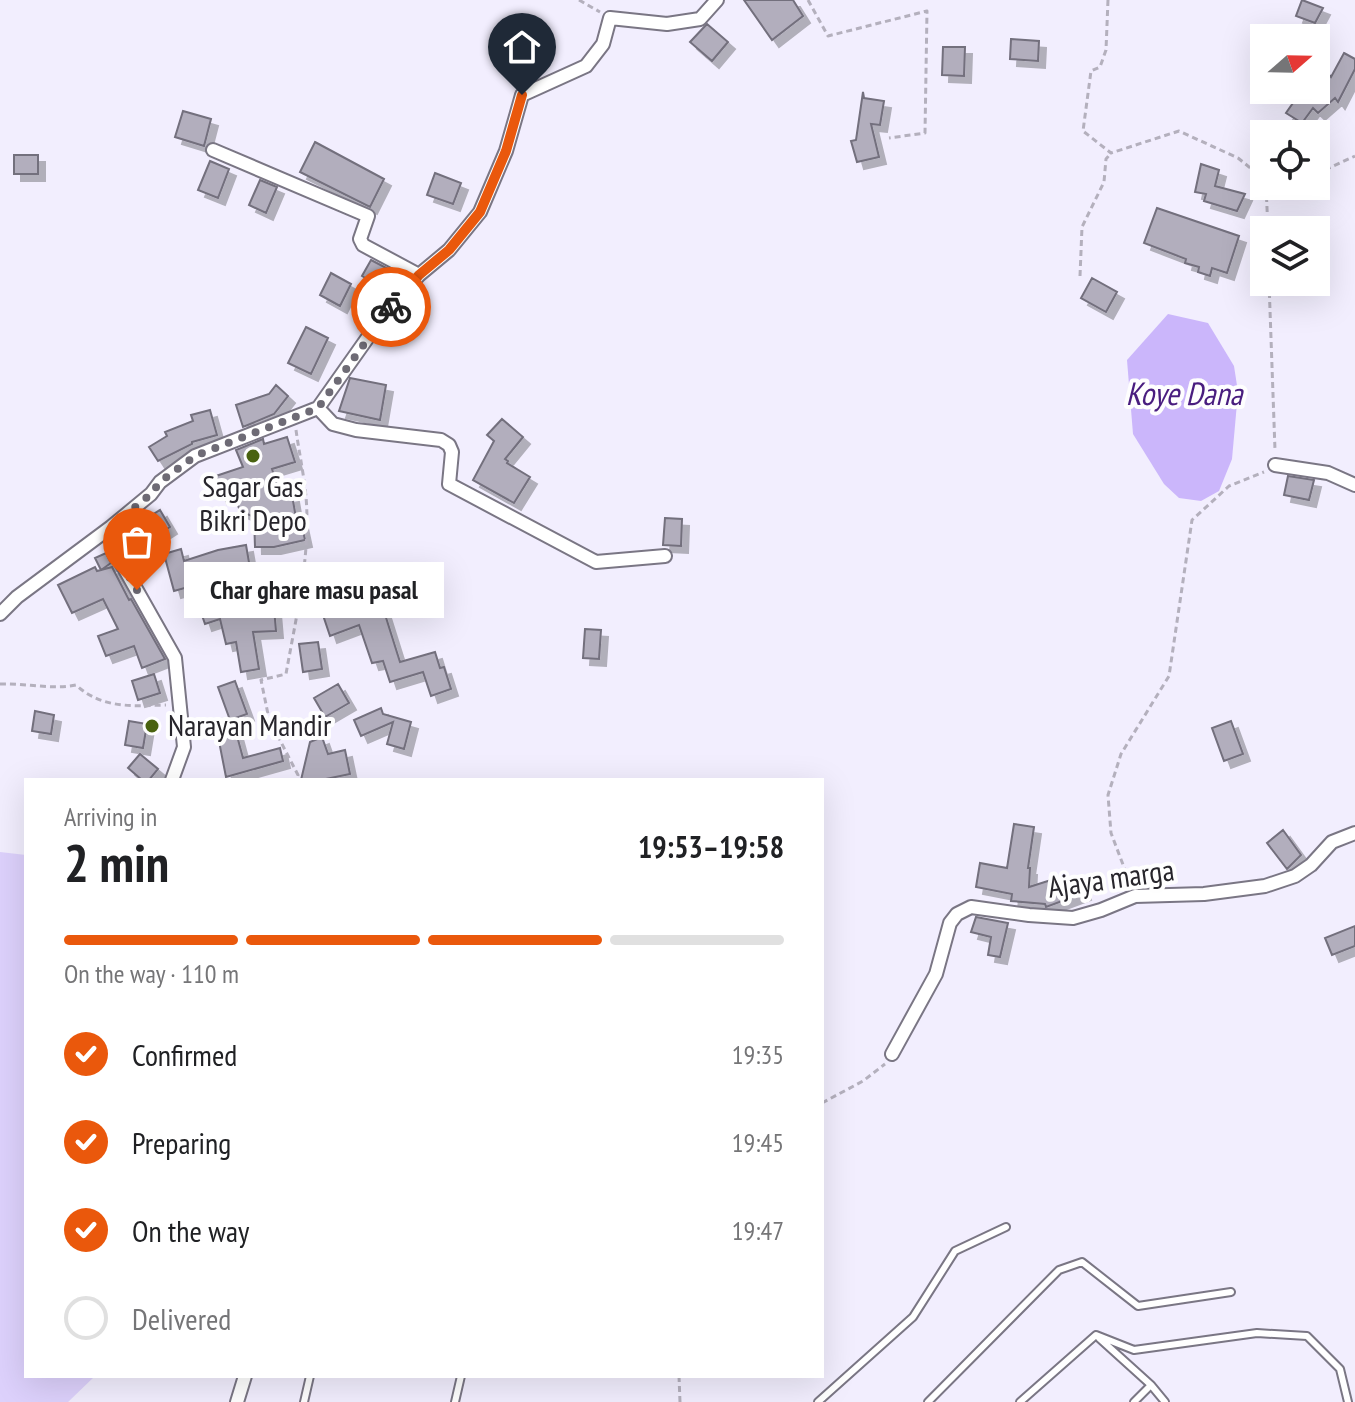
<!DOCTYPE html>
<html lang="en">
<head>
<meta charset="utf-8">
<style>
	:root { --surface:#fff; --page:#f2f2f2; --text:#202124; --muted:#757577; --line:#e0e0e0; --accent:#ea580c }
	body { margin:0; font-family:"PT Sans Narrow",sans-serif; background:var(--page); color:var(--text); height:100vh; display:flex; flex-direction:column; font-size:30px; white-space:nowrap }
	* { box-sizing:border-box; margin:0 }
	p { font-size:26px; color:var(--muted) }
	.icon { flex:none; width:44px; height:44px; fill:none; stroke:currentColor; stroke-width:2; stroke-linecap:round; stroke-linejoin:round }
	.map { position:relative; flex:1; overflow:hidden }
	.details { position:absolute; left:24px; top:778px; width:800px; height:600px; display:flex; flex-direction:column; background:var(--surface); border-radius:0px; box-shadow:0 8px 32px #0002 }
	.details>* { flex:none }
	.needle { width:52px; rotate:70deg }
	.fabs { position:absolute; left:1250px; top:24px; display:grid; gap:16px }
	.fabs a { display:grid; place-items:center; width:80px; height:80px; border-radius:0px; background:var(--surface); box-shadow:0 8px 32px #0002; font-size:40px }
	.pin { position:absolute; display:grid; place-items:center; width:68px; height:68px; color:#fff; margin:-82px -34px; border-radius:50% 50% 50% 0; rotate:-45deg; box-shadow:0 0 8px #0007 }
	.pin .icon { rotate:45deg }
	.courier { position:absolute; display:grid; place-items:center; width:80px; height:80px; margin:-40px; border:6px solid #ea580c; border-radius:50%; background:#fff; color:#222; box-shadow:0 2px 10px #0007 }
	.bubble { position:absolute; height:56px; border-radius:0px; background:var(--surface); box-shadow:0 8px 32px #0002; font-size:26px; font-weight:600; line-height:56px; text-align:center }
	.overview em { font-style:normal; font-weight:600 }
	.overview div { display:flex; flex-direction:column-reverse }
	.overview { display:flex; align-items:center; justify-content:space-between; height:136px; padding:0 40px }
	h1 { font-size:52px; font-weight:600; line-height:60px }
	.bar { display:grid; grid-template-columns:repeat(4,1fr); gap:12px 8px; align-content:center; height:96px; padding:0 40px }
	.bar i { height:10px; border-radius:6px; background:var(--line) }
	.bar .current { background:var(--accent) }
	.bar p { grid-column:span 4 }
	ol { padding:0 40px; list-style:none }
	li { display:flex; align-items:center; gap:24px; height:88px }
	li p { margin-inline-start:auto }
	li .icon { padding:8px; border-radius:50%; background:var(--accent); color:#fff; stroke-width:4 }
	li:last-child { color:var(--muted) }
	li i { width:44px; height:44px; border:4px solid var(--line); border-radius:50% }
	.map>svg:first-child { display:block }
</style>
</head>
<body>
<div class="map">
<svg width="1355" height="1402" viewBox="0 0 1355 1402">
	<defs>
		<filter id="shadow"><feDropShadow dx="7" dy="7" stdDeviation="0" flood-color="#0004"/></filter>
	</defs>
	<rect width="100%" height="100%" fill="#f2eefe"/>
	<!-- green -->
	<path fill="#ddd1fc" d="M0,852L26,855V1376H95L68,1402H0Z"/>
	<!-- water -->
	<path fill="#cbb6fb" d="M1168,314L1208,323L1234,366L1238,392L1232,459L1219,491L1201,501L1179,498L1164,484L1133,434L1127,360Z"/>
	<!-- building -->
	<path fill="#b2aebd" stroke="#736f7d" stroke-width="2" filter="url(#shadow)" d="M744,0H793L803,16L772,40Z
		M1302,0L1323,8L1315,23L1296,16Z
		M707,24L728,42L712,61L690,42Z
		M1011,39L1039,41L1038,61L1010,59Z
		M943,47H965L964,76L942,75Z
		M1344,53L1355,59V69L1338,102L1335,98L1318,113L1313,108L1302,123L1286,113L1302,90H1316V80L1326,71L1331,77Z
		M863,92L864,98L884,101L880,125L871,124L879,157L857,162L851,141L856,140Z
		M183,111L211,119L204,146L175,137Z
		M315,142L384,179L370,207L300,172Z
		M14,155H38V174H14Z
		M210,161L229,169L218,198L198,190Z
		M1201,164L1219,170L1215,186L1245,194L1237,211L1204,201L1206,194L1195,192Z
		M435,173L461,183L453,204L427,195Z
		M260,180L277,187L266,213L249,205Z
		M1157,208L1239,236L1227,273L1212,268L1210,276L1198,272L1199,267L1185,263L1186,259L1144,243Z
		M371,260L394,272L384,289L362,276Z
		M331,273L351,284L340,306L320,295Z
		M1092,278L1117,292L1106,312L1081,298Z
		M306,327L328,338L311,374L288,363Z
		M350,378L386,385L380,420L339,411Z
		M276,385L288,396L274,414L243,427L236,405L269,394Z
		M210,410L217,435L192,442V444L158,461L149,447L167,436L165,432L193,421L191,415Z
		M502,419L523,437L505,459L508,461L507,463L530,477L514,503L473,480L494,441L487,435Z
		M287,437L295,462L272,469L281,497L292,495L296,518L300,517L305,540L274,547H255L254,517L240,511L233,492L220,497L213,477L243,467L236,450L263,439L264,444Z
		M1288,476L1314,480L1309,500L1284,495Z
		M160,510L170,527L154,537L144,520Z
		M665,518L682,519L681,546L663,545Z
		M246,545L251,574L271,573L276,631L253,632L259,669L241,672L236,642L226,644L220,619L205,624L192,586L174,591L164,554L181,549L184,561L218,550Z
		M106,553L111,563L101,570L112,567L129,600L131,599L165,659L142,668L134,646L106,656L98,636L118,629L103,599L72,613L58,585L95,567L97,571L101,570L95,558Z
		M372,583L377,610L383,608L400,662L435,652L440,668L444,667L451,689L431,696L423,672L390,682L383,661L372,663L359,625L330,636L323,615L351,605L348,588Z
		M585,629L601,630L599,659L583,658Z
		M318,642L322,669L303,672L299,644Z
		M154,674L160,693L138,700L132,681Z
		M235,681L247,714L230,720L218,687Z
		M338,684L349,703L325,717L314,698Z
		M381,708L383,714L411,722L404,749L387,744L393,722L361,736L354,720Z
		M35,711L54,715L51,734L32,731Z
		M129,721L147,724L143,748L125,745Z
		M233,721L243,758L280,748L283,761L226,777L216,726Z
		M1231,721L1243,754L1224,761L1212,728Z
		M322,737L328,754L345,750L350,774L321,780H301L310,742Z
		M140,754L158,769L149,780H142L128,768Z
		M1014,824L1034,827L1028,868H1030L1029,887L1051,880L1054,888L1078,878L1084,893L1046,907L1045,904L1011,901L1012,894L976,887L980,863L1007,868Z
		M1283,830L1301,855L1287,869L1267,843Z
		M976,917L1008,923L1000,957L988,955L991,937L971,932Z
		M1355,926V946L1332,955L1325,938Z"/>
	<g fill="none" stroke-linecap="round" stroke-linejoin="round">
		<defs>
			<path id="service" d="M1099,1338L1151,1385L1165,1402
				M304,1402L310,1376
				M455,1402L461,1376
				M818,1402L913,1317L955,1251L1006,1227
				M928,1402L1059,1270L1082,1262L1138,1306L1231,1292
				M1020,1402L1096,1335L1134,1350L1257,1333L1307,1336L1340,1369L1348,1402
				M1134,1402L1151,1385"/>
			<path id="minor" d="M213,150L368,216L360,239L363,245L419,275
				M318,408L333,424L356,430L441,440L449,445L452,452L449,484L596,562L665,556
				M1275,465L1328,473L1355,485
				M111,527L114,550L175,658L184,747L172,780
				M0,614L17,597L111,527L151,494L160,482L195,456L318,408L383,316L419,275L449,250L480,212L506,151L522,95L586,66L603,44L610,18L667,24L700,19L717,0
				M892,1054L936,974L950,923L957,914L971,907L1029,915L1073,918L1101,910L1135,896L1204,894L1265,886L1295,876L1311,865L1332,842L1355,833
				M237,1402L245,1376"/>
		</defs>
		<!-- service casing -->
		<use href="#service" stroke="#7a7684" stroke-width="10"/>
		<!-- minor casing -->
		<use href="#minor" stroke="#7a7684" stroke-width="16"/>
		<!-- path -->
		<path stroke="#b4b0bd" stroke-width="3" stroke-dasharray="6 4" stroke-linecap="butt" d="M579,0L600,12
			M808,0L828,36L927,11L925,133L889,138
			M1108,0L1106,50L1100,67L1091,71L1083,131L1111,153L1179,131L1238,158L1264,179
			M1316,174L1355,156
			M1266,186L1268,230
			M1080,276L1082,227L1104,182L1106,159L1111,153
			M1269,282L1275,450
			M296,430C299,452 304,475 306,497C311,555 296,617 286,674L261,680L269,719L298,775L297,780
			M0,684C25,683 52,690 76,685C102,709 132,706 166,705
			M1130,883L1111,833L1108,795L1121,754L1169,676L1192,520L1229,486L1264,472
			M822,1103L863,1081L885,1064
			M679,1376L680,1402"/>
		<!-- service -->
		<use href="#service" stroke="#fff" stroke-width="6"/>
		<!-- minor -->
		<use href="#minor" stroke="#fff" stroke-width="12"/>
	</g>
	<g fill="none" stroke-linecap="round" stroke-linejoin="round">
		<!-- done -->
		<path stroke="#6e6b75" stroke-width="8" stroke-dasharray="0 14.4" d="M137,590L114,550L111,527L151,494L160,482L195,456L318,408L391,307"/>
		<!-- route -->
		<path stroke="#ea580c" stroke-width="10" d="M391,307L419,275L449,250L480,212L506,151L522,95"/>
	</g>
	<!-- markers -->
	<g fill="#496210" stroke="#fefefe" stroke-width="3">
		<circle cx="253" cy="456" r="8"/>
		<circle cx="152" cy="726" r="8"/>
	</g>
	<g text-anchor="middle" stroke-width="8" stroke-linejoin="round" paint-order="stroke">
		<!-- poi labels -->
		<g font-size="30" fill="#27252b" stroke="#fefefe">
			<text x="253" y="497">Sagar Gas<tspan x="253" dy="34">Bikri Depo</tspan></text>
			<text x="168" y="736" text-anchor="start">Narayan Mandir</text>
		</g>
		<!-- street labels -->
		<g font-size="30" fill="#27252b" stroke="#fefefe">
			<text transform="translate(1111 879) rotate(-8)" y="10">Ajaya marga</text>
		</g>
		<!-- water labels -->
		<g font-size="32" font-style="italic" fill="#491d7f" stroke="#fefefe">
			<text x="1184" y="405">Koye Dana</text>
		</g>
	</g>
</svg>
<div class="fabs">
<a><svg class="needle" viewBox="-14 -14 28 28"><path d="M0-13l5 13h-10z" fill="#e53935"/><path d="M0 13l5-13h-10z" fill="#757577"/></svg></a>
<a><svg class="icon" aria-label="locate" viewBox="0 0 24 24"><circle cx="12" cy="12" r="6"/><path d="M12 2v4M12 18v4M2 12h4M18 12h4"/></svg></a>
<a><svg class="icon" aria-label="layers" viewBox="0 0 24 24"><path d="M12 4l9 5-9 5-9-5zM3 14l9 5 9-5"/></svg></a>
</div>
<div class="pin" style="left:137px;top:590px;background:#ea580c"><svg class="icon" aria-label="bag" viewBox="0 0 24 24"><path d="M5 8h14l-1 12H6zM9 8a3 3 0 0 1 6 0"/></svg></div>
<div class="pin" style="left:522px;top:95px;background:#1f2937"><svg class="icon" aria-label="home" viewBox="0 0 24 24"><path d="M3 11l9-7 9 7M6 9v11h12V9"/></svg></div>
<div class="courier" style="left:391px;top:307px"><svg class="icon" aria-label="bike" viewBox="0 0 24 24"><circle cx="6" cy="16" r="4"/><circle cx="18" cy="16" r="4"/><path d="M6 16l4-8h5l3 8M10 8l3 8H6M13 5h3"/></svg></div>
<div class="bubble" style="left:184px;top:562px;width:260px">Char ghare masu pasal</div>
<section class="details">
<div class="overview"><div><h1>2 min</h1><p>Arriving in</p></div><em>19:53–19:58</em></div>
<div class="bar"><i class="current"></i><i class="current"></i><i class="current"></i><i></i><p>On the way · 110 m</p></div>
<ol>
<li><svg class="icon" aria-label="check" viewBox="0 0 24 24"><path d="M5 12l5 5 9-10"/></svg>Confirmed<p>19:35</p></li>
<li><svg class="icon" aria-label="check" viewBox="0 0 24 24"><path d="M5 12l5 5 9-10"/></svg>Preparing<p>19:45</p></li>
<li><svg class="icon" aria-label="check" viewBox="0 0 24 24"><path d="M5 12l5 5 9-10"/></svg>On the way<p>19:47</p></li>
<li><i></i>Delivered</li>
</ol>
</section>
</div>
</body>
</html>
